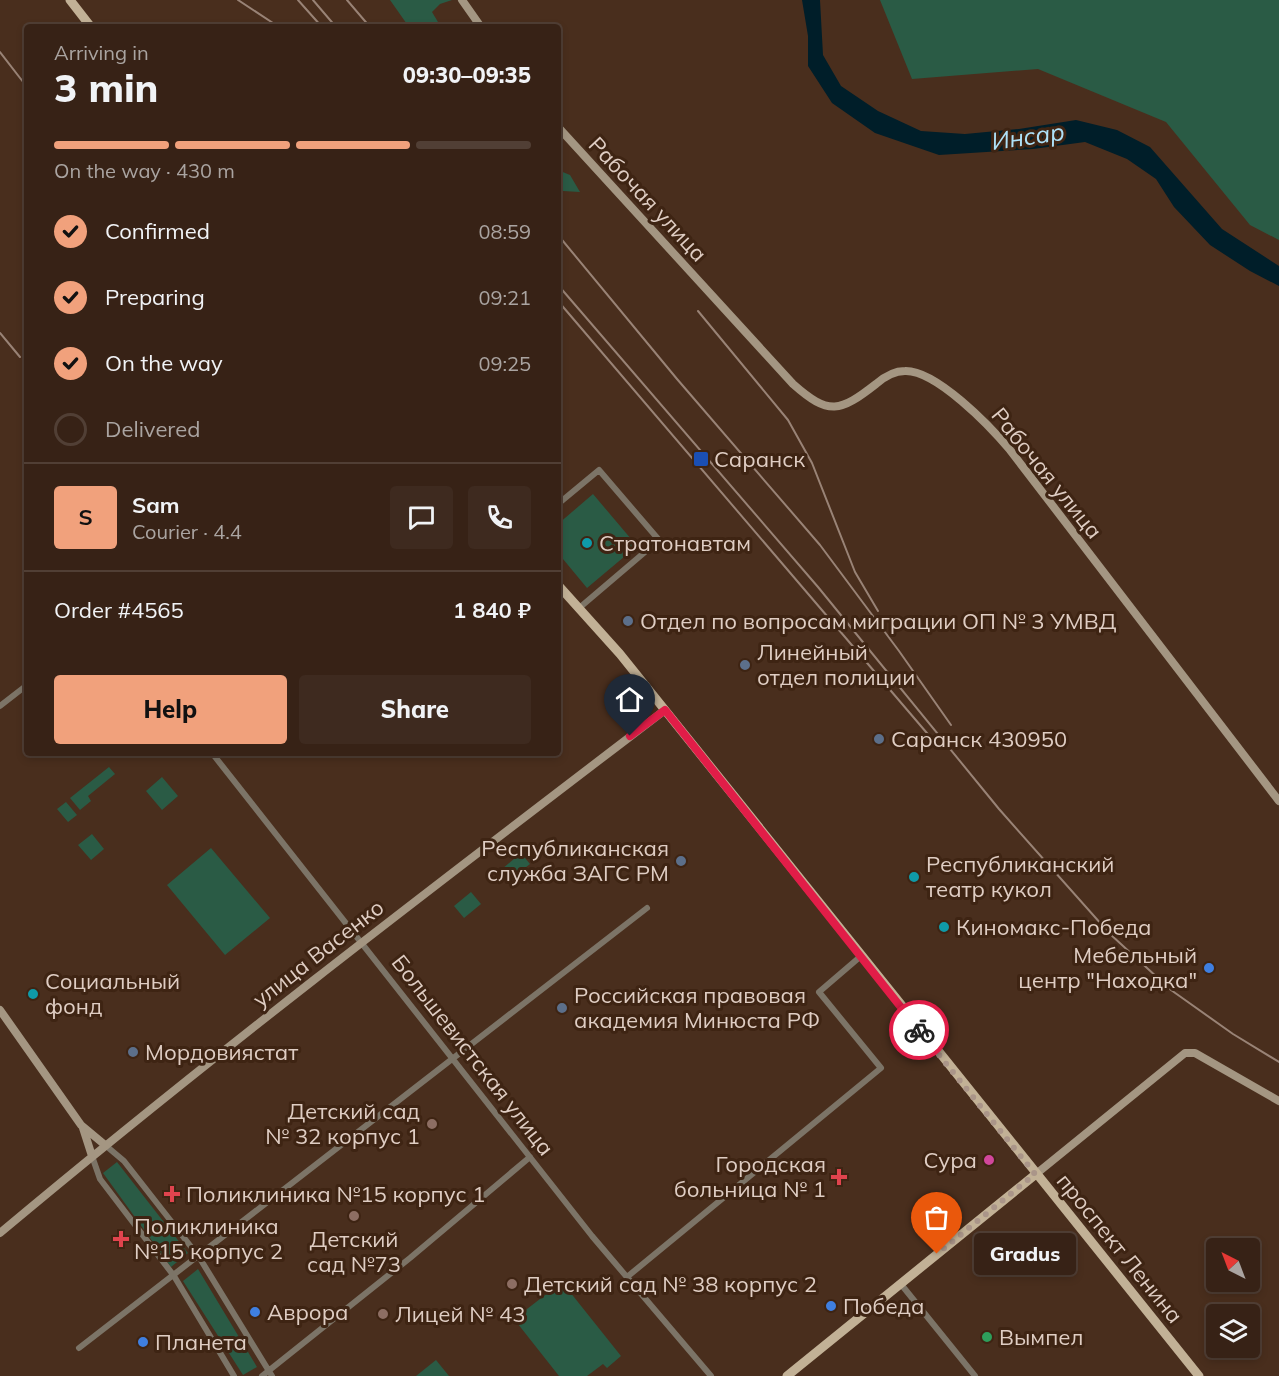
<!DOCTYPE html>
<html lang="en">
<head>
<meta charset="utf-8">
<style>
	:root { --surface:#372216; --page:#3e2a1f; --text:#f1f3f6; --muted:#aaa4a1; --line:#513f35; --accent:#f1a17c }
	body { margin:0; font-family:Mulish,sans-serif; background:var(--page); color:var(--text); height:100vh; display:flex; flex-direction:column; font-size:22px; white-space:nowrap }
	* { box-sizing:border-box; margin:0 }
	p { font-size:20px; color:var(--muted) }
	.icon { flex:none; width:33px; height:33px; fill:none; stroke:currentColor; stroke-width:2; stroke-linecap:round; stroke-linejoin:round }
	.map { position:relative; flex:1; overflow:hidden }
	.sheet { position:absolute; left:24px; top:24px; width:537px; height:732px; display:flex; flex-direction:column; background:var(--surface); border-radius:6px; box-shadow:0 3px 9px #0003,0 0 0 2px var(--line) }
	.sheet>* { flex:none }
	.needle { width:39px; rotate:318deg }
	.tools { position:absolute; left:1206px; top:1238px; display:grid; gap:12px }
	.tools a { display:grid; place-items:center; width:54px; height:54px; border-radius:6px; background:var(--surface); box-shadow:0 3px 9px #0003,0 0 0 2px var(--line); font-size:30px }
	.pin { position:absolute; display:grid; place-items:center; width:51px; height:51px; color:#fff; margin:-62px -26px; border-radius:50% 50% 50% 0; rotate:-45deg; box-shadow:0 0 6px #0007 }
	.pin .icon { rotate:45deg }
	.courier { position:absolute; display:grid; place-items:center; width:60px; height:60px; margin:-30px; border:4px solid #e11d48; border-radius:50%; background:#fff; color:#222; box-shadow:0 2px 8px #0007 }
	.bubble { position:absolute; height:42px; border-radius:6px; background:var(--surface); box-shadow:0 3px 9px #0003,0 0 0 2px var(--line); font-size:20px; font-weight:800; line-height:42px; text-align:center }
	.overview em { font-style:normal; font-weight:800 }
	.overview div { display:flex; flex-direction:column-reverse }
	.overview { display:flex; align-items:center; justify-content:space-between; height:102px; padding:0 30px }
	h1 { font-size:39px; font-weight:800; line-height:45px }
	.bar { display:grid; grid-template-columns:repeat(4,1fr); gap:9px 6px; align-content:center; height:72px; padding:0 30px }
	.bar i { height:8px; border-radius:4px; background:var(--line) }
	.bar .selected { background:var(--accent) }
	.bar p { grid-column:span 4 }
	.line { display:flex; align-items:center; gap:15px; padding:0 30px; border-top:2px solid var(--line) }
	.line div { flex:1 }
	.round { display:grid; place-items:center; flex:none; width:63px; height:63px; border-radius:6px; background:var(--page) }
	ol { padding:0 30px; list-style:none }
	li { display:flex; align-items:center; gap:18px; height:66px }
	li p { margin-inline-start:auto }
	li .icon { padding:6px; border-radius:50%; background:var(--accent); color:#111; stroke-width:4 }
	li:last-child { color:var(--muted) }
	li i { width:33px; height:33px; border:3px solid var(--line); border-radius:50% }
	.action { display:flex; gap:12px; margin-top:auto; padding:12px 30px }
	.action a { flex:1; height:69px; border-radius:6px; background:var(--accent); color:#111; font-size:24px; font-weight:800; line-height:69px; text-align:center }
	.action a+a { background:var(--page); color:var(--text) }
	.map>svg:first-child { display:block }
</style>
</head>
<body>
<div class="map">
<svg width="1279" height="1376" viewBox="0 0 1279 1376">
	<rect width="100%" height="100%" fill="#492e1d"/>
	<!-- green -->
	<path fill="#2a5b45" d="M390,0H452L440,4L432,12L441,27H409Z
		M880,0H1279V240L1250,225L1166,122L1038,69L912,79Z
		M558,170L570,175L580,192L563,191L558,186Z
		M593,494L637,546L587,588L558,553V524Z
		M109,767L115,774L88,796L91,801L80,810L70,798Z
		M162,777L178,796L162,810L146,791Z
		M66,802L77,815L68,822L57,809Z
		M92,834L104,849L91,860L78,845Z
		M211,848L270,918L225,955L167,885Z
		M521,853L530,864L511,879L502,869Z
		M471,892L481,904L464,918L454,906Z
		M117,1162L188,1253L171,1267L103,1173Z
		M198,1269L257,1367L243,1375L183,1281Z
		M562,1282L621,1356L607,1368L603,1364L587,1376H559L514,1319Z
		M436,1360L449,1376H416Z"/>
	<!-- water -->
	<path fill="#001e29" d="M802,0H820L823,55L841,86L878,111L921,131L965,134L1019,129L1076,120L1117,130L1150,147L1222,229L1279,266V286L1250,271L1210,245L1174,207L1156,179L1127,159L1085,142L1033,149L939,155L875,133L832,103L808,66V36Z"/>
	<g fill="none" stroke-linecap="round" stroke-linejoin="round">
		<!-- street -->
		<path stroke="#7c7467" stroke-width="6" d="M558,504L599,470L659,540L578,609
			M0,706L27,685
			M212,753L592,1236L711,1376
			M105,1145L124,1161L199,1257L272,1376
			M92,1156L100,1179L174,1276L234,1376
			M627,1277L881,1068L819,992L861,956
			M900,1283L975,1376
			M79,1348L647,908
			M262,1376L410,1258L530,1157"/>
		<!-- secondary -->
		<path stroke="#a49682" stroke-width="8" d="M462,0L481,27
			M558,127L793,384C829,416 840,412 876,384C884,377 893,371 905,371C936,370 990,426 1010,450L1279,801
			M0,1010L81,1125L105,1145
			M83,1128L92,1156
			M1036,1174L1185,1053H1195L1279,1101
			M0,1233C216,1052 441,881 665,710"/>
		<!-- primary -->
		<path stroke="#c2b196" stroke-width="9" d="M70,0L91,27
			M558,585L620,654L1199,1376
			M787,1376L1036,1174"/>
		<!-- rail -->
		<path stroke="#998376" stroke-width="2" d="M238,0L279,27
			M298,0L322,27
			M313,0L336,27
			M347,0L370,27
			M0,52L27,87
			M558,235L677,379L820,545L899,651L951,725
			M558,285L818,587L999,809L1110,934L1171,990L1233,1034L1279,1062
			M558,301L932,739
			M698,311L788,420L812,463L855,572L878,611
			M0,333L20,357"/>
	</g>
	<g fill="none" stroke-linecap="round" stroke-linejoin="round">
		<!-- done -->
		<path stroke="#aa9589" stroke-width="6" stroke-dasharray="0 10.8" d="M919,1030L1035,1174L937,1254"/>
		<!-- route -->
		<path stroke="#e11d48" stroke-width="8" d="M630,736L665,710L919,1030"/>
	</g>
	<!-- markers -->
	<rect fill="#1a4fb4" stroke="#3e2413" stroke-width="2" x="693" y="451" width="16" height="16" rx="3"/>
	<g fill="#0f9aa8" stroke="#3e2413" stroke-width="2">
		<circle cx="587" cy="543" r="6"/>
		<circle cx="914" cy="877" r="6"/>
		<circle cx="944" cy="927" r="6"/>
		<circle cx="33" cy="994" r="6"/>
	</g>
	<g fill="#5c6f8a" stroke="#3e2413" stroke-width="2">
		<circle cx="628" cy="621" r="6"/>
		<circle cx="745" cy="665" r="6"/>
		<circle cx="879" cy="739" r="6"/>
		<circle cx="681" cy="861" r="6"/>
		<circle cx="562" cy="1008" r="6"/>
		<circle cx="133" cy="1052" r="6"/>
	</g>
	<g fill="#3f7fe0" stroke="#3e2413" stroke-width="2">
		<circle cx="1209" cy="968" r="6"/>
		<circle cx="831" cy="1306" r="6"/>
		<circle cx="255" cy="1312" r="6"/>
		<circle cx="143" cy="1342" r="6"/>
	</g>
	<g fill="#8d6e63" stroke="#3e2413" stroke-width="2">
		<circle cx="432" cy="1124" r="6"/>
		<circle cx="354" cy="1216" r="6"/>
		<circle cx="512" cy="1284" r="6"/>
		<circle cx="383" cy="1314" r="6"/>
	</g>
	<circle fill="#d1479c" stroke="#3e2413" stroke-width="2" cx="989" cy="1160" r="6"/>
	<g fill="#e0444e" stroke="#3e2413" stroke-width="2">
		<path d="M836 1168h6v6h6v6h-6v6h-6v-6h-6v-6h6z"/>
		<path d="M169 1185h6v6h6v6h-6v6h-6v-6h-6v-6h6z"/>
		<path d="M118 1230h6v6h6v6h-6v6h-6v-6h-6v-6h6z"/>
	</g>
	<circle fill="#2e9e5b" stroke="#3e2413" stroke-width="2" cx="987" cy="1337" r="6"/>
	<g text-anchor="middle" stroke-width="6" stroke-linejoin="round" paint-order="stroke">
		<!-- street labels -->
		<g font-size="22" fill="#dfcdc3" stroke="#3e2413">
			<text transform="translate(648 199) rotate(47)" y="8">Рабочая улица</text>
			<text transform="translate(1047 473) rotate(51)" y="8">Рабочая улица</text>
			<text transform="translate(318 953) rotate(-38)" y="8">улица Васенко</text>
			<text transform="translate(473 1055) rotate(52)" y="8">Большевистская улица</text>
			<text transform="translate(1120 1248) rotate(51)" y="8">проспект Ленина</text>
		</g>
		<!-- poi labels -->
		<g font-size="22" fill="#dfcdc3" stroke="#3e2413" text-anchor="start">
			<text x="714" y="467">Саранск</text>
			<text x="599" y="551">Стратонавтам</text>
			<text x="640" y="629">Отдел по вопросам миграции ОП № 3 УМВД</text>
			<text x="757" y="660">Линейный<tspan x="757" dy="25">отдел полиции</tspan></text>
			<text x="891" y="747">Саранск 430950</text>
			<text x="669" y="856" text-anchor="end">Республиканская<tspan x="669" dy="25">служба ЗАГС РМ</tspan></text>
			<text x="926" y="872">Республиканский<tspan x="926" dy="25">театр кукол</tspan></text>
			<text x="956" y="935">Киномакс-Победа</text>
			<text x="1197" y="963" text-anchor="end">Мебельный<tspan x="1197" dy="25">центр "Находка"</tspan></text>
			<text x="45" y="989">Социальный<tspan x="45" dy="25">фонд</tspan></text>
			<text x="574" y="1003">Российская правовая<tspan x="574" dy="25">академия Минюста РФ</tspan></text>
			<text x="145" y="1060">Мордовиястат</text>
			<text x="420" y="1119" text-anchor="end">Детский сад<tspan x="420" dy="25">№ 32 корпус 1</tspan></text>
			<text x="977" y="1168" text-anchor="end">Сура</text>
			<text x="826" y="1172" text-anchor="end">Городская<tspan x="826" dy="25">больница № 1</tspan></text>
			<text x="186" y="1202">Поликлиника №15 корпус 1</text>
			<text x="134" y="1234">Поликлиника<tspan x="134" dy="25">№15 корпус 2</tspan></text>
			<text x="354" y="1247" text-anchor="middle">Детский<tspan x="354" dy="25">сад №73</tspan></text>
			<text x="524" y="1292">Детский сад № 38 корпус 2</text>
			<text x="843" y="1314">Победа</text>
			<text x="267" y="1320">Аврора</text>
			<text x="395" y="1322">Лицей № 43</text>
			<text x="999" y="1345">Вымпел</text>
			<text x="155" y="1350">Планета</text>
		</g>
		<!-- water labels -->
		<g font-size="24" font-style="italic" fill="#aee1f8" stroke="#3e2413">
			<text transform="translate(1028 137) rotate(-8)" y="8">Инсар</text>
		</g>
	</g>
</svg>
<div class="tools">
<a><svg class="needle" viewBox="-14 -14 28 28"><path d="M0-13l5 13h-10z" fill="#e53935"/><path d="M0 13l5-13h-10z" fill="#aaa4a1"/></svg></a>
<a><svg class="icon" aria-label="layers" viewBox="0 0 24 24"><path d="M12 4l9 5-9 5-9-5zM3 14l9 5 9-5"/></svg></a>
</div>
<div class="pin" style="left:937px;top:1254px;background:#ea580c"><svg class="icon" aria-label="bag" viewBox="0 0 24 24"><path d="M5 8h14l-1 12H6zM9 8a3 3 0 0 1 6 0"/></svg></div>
<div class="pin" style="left:630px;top:736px;background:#1f2937"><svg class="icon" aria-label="home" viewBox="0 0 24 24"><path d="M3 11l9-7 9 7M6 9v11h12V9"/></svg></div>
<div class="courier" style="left:919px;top:1030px"><svg class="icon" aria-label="bike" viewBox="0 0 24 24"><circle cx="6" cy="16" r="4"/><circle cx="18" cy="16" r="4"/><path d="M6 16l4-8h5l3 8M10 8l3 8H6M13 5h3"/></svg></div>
<div class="bubble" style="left:974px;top:1233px;width:102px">Gradus</div>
<section class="sheet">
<div class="overview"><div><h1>3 min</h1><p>Arriving in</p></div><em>09:30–09:35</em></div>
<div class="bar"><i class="selected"></i><i class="selected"></i><i class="selected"></i><i></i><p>On the way · 430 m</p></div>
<ol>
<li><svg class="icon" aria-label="check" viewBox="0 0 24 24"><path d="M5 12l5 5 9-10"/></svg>Confirmed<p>08:59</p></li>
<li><svg class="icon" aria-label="check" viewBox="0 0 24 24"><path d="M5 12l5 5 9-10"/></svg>Preparing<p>09:21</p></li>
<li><svg class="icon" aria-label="check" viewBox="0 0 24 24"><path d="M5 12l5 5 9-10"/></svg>On the way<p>09:25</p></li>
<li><i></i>Delivered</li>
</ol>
<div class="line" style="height:108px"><b class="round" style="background:var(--accent);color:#111">S</b><div><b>Sam</b><p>Courier · 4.4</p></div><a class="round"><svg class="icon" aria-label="chat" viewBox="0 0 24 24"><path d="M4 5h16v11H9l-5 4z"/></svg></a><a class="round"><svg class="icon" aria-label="phone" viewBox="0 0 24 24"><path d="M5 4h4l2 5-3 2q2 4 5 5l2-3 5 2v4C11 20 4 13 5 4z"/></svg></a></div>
<div class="line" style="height:78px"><div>Order #4565</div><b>1 840 ₽</b></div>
<div class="action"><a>Help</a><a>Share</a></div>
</section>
</div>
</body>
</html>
